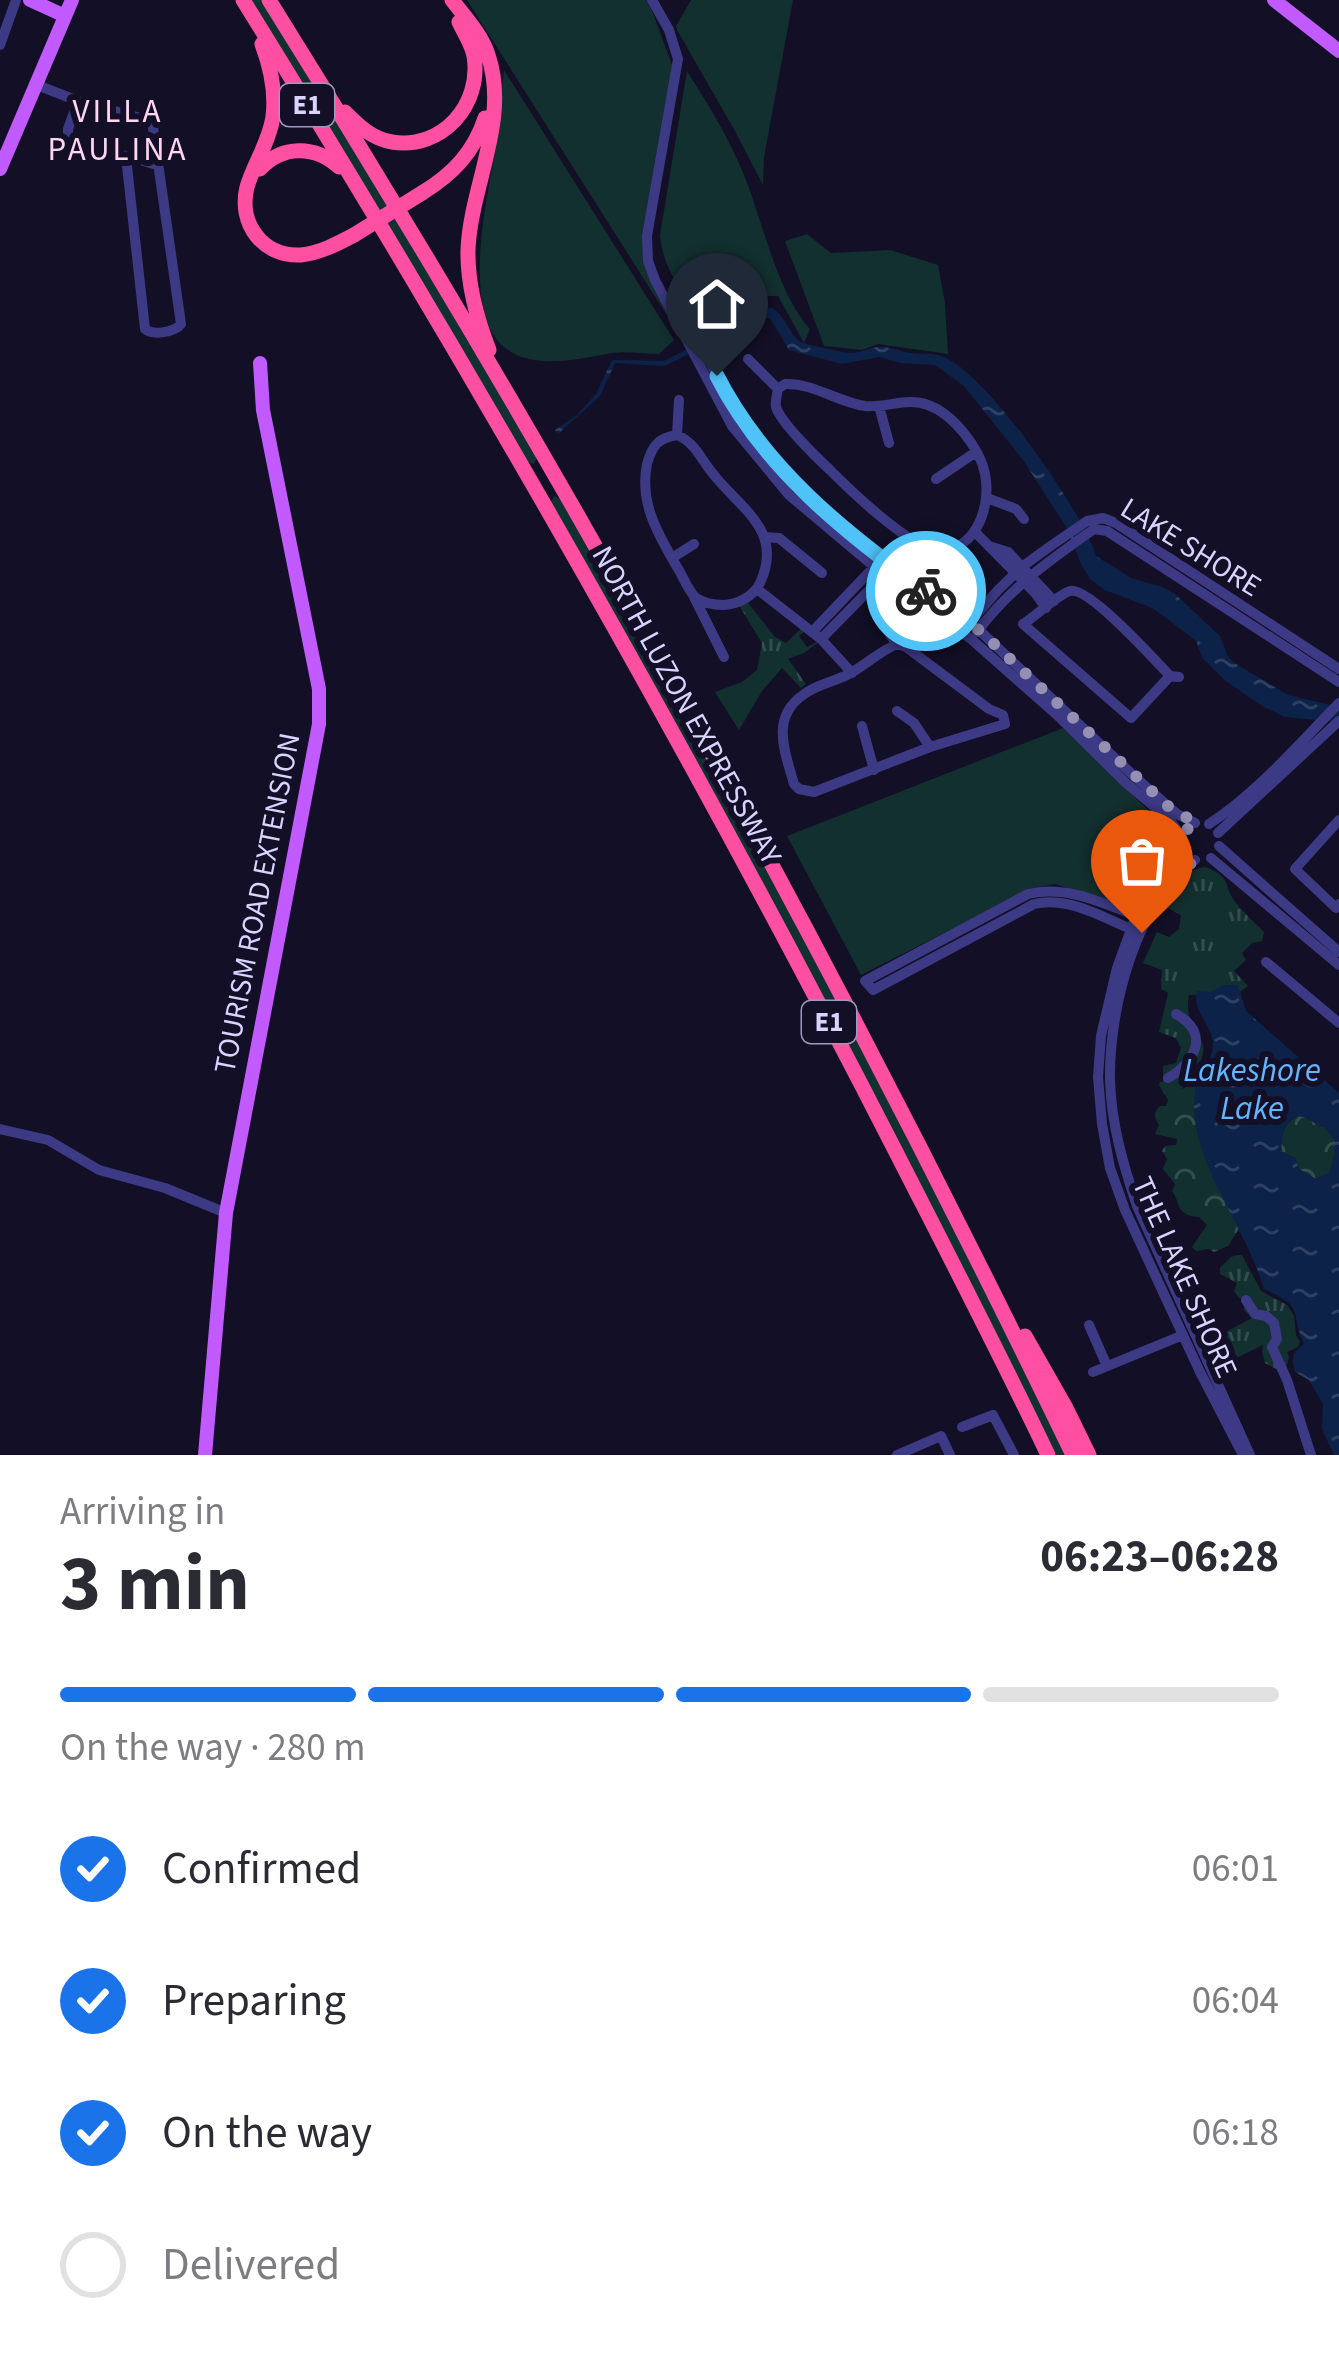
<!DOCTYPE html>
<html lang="en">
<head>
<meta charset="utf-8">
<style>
	:root { --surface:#fff; --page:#f7f7f7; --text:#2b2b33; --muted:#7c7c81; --line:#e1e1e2; --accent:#1a73e8 }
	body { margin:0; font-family:"Source Sans 3",sans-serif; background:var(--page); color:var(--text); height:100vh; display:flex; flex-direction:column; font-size:45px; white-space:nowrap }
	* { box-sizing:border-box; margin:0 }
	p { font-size:39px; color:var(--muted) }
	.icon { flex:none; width:66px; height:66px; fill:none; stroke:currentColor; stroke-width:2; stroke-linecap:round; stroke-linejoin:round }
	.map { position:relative; height:1455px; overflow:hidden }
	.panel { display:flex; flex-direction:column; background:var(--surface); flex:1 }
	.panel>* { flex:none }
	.pin { position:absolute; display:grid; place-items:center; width:102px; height:102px; color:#fff; margin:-123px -51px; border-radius:50% 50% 50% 0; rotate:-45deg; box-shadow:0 0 12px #0007 }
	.pin .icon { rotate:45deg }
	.courier { position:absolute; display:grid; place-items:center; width:120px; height:120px; margin:-60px; border:9px solid #4fc3f7; border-radius:50%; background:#fff; color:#222; box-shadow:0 3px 15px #0007 }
	.head em { font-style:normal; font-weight:700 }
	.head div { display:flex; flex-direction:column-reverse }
	.head { display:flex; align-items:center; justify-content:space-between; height:204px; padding:0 60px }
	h1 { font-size:78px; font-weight:700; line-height:90px }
	.bar { display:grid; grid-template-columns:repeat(4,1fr); gap:18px 12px; align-content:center; height:144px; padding:0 60px }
	.bar i { height:15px; border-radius:9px; background:var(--line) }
	.bar .current { background:var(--accent) }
	.bar p { grid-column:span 4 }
	ol { padding:0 60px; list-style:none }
	li { display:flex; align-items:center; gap:36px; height:132px }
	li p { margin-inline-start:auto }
	li .icon { padding:12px; border-radius:50%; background:var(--accent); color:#fff; stroke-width:4 }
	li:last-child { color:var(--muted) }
	li i { width:66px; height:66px; border:6px solid var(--line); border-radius:50% }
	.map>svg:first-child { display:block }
</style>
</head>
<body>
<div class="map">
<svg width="1339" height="1455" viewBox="0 0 1339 1455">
	<defs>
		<pattern id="forest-crowns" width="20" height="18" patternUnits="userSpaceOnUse" patternTransform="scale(3)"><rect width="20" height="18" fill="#12302f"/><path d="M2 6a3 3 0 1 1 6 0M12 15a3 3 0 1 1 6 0" fill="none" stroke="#344d4e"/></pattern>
		<pattern id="park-tufts" width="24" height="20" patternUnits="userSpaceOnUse" patternTransform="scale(3)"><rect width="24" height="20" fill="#12302f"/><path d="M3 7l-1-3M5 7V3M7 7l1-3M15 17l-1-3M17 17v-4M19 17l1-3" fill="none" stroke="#344d4e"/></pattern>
		<pattern id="water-ripples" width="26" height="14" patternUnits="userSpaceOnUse" patternTransform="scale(3)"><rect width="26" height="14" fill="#0c2248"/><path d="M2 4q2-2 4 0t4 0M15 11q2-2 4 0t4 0" fill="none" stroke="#2f4163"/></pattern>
	</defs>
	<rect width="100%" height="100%" fill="#130f26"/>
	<!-- green -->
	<path fill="#12302f" d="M247,0H265L537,457L534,464L524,461Z
		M467,0H646L653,13L672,65L645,250L680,336Z
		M691,0H793L764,157L763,185L735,131L677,30L676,26Z
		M504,70L674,340L659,354C644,354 627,351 613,353C582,358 543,369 513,353C457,325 487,199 495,152C499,125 501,97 504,70Z
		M687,71C709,106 731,141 746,180C763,224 779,296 810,329L804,343L778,296H764L711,324C686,301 663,271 660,235Z
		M807,234L831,253L890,250L938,265L945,303L948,354L878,344L862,350L824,346L785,241Z
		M554,496L563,500L777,886L907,1134L1068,1455H1052L550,504Z
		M1063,728L1175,836V845L1129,908L1055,884L1033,888L861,975L787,836Z"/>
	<!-- forest -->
	<path fill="url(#forest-crowns)" d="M1160,1082H1167L1181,1089L1197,1083C1186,1151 1222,1173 1239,1229L1228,1246L1214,1252L1209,1249L1196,1251L1192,1247L1207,1225L1199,1217C1175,1216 1181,1202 1172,1191L1175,1184L1163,1169L1167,1159L1162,1151L1165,1146L1176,1145L1177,1139L1155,1134L1159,1125C1154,1117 1153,1113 1160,1106H1166L1168,1100L1159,1085Z
		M1299,1116C1310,1117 1314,1125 1325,1127L1337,1144L1330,1173L1315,1179L1299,1169L1295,1158L1281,1152C1282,1135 1282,1124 1299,1116Z"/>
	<!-- park -->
	<path fill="url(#park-tufts)" d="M745,599L775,637L786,643L806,624L808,628L799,636L807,647L823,639L804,653L788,659L806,684L801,688L782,668L762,691L739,730L715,692L742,682L757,670L762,643L738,604Z
		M1205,867C1233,877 1222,885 1236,903C1244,913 1255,923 1264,932L1262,941L1252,943L1242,953L1246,960L1234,971L1248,986L1238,993L1189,995C1180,1040 1231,1034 1181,1089L1163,1082V1066L1176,1063L1181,1048L1176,1038L1159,1032L1168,993L1161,989L1162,970L1143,963L1157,932L1169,937L1179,929L1181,915L1162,905C1173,885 1181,871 1205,867Z
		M1237,1255H1242L1261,1291L1287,1305L1294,1316L1296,1335L1300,1342L1298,1347L1287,1352L1289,1357L1286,1368L1276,1369L1265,1363L1262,1352L1263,1345L1222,1365L1209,1341L1252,1318L1244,1310V1299L1239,1298L1234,1291L1237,1283L1220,1274V1268L1231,1257Z"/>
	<!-- water -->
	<path fill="url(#water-ripples)" fill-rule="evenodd" d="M770,307C787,314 789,340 806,344C820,347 837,352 851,353C861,353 868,348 878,347C887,346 896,350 905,352C917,355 929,352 941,356C983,368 1084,513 1096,556L1131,578L1162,587L1174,593L1220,636L1228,657L1236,664L1288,695L1339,707V722L1285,717L1262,706L1226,681L1203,659L1196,641L1165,617L1152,608L1105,590L1090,579L1081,564L1067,528L1023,460L964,386L935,365L901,363L879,357L842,364L789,350L770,318H764L664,366L615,363L600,396L558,434L555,430L577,415L596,394L612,360L664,361Z
		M1224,985H1238L1246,1011L1339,1093V1455H1334L1322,1429L1323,1404L1309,1380L1295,1372C1291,1357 1292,1353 1304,1344C1289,1310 1307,1309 1264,1289C1248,1233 1204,1180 1196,1124C1193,1109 1193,1091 1199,1077C1205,1065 1214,1057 1213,1042C1211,1023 1192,1012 1197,991L1210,992ZM1299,1116C1310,1117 1315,1125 1325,1127L1336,1143L1333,1147L1335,1153L1330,1173L1316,1179L1299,1169L1295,1158L1281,1152C1283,1135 1281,1124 1299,1116Z"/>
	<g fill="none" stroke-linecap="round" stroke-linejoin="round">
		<!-- minor -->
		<path stroke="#3d3a85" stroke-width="10" d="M652,0L669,30L678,59L647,236L648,261L655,280L732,426L789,495L884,575L971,639L1057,715L1126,783L1170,820L1182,837
			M0,45L16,0
			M37,85L78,101L148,120L152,123
			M78,101L68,129V139L157,165
			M126,157L145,329C153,336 175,332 181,324L149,100
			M681,322L699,340L729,399L763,450L837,524L979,630L1135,777L1177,814L1195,823
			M748,359L778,389
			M785,384C814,383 837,402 865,406C887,408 907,397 928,405C953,414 980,448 985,474C992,508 974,558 931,548C904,542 850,490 830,470C817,458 781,423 776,407C775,401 777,395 778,389Z
			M879,406L889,443
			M677,435C696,443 701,460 714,475C741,509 784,531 760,583C754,596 737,605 723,605C714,605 704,603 696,598C688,591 683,576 677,567C658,534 639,503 647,464C652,446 658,438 677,435Z
			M677,435L679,400
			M936,479L976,452
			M987,498L1016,509L1024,519
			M975,532L1036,594L1046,608
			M764,537L779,538L822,573
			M992,547L1008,552L1054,601
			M953,548L956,563L964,575
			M672,558L694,544
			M757,589L821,639L852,673
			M694,597L724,657
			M966,627L998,590L1023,566L1052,545L1087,521L1103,518L1116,523L1339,669
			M812,632L876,565
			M977,632C1009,589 1050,560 1094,529L1107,531L1339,682
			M889,633L897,644L906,647L989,709L1003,715L1005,724L930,747L814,792L799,789L794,784C785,752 770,718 803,695C815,685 833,682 847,675C865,666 878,652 897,644
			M821,639L886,573
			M1170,676L1131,718L1023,624C1036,616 1057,595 1070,591C1088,586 1155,660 1170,676L1179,677
			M897,711L914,723L930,747
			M862,726L874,770
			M1339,820L1295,869L1336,908L1339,904
			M1209,824C1256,794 1300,743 1339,703
			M1218,833L1339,721
			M1182,845L1136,916L1117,968L1101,1036L1098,1077L1102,1124L1110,1168L1125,1210L1200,1372L1243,1455
			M1219,846L1339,952
			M1211,858L1339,965
			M1195,860C1136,902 1109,1009 1110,1079C1111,1123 1123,1164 1137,1206L1250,1455
			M1133,930C1102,917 1068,896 1034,904L873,990L865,981L1028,894C1067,885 1103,903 1139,917
			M1266,962L1339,1023
			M1168,1078C1195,1063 1211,1033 1176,1014
			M0,1129L48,1140L99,1170L165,1188L226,1213
			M1246,1300L1255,1314L1266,1316L1274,1323L1277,1339L1272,1347L1287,1380L1311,1455
			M1089,1325L1107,1366
			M1093,1372L1183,1335
			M962,1427L993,1415L1014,1455
			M897,1455L941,1436L950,1455"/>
		<!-- major -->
		<path stroke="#c25bff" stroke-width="14" d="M30,0L65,16
			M1274,0L1339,51
			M0,169L72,0
			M205,1455L226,1213L319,724V689L263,410L260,363"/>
		<!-- highway -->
		<path stroke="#ff4fa3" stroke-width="15" d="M243,0C476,376 696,761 897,1154C948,1254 1000,1354 1048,1455
			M269,0C563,469 832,956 1073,1455
			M452,0C465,17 482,35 488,55C510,119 471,185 468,249C467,283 477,319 489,350
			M262,44C271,68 276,92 273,117C269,143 254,163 247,187C238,224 263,257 301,255C320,253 337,244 354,235
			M345,112C358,125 372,139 392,142C442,150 482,105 474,56C472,44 464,33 459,22
			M260,169C282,145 315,145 339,167
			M422,193C453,174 474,152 485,118
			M1025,1336L1066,1408L1089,1455"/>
		<!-- highway-bridge -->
		<path stroke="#ff4fa3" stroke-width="15" d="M354,235L422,193"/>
	</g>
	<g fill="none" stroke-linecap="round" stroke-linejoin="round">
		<!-- done -->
		<path stroke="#948fb3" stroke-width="12" stroke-dasharray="0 21.6" d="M926,591L979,630L1169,807L1196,823C1178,832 1178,850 1195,860C1172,877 1150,905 1142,933"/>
		<!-- route -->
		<path stroke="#4fc3f7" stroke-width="15" d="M717,376C764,468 844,532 926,591"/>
	</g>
	<g text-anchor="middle" stroke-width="12" stroke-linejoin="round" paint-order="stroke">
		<!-- shield labels -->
		<g fill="#130f26" stroke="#9e99be" stroke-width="3">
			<rect x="280" y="84" width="54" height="42" rx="9"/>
			<rect x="802" y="1001" width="54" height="42" rx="9"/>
		</g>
		<g font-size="27" font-weight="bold" fill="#d9d4ff">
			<text x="307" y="114">E1</text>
			<text x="829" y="1031">E1</text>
		</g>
		<!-- street labels -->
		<g font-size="30" fill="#d9d4ff" stroke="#130f26">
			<text transform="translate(1191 547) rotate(32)" y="10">LAKE SHORE</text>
			<text transform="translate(687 705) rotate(61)" y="10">NORTH LUZON EXPRESSWAY</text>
			<text transform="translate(257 903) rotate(-79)" y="10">TOURISM ROAD EXTENSION</text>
			<text transform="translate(1185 1277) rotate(66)" y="10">THE LAKE SHORE</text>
		</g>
		<!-- neighbourhood labels -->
		<g font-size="33" letter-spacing="3" fill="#ffd6f0" stroke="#130f26">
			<text x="118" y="122">VILLA<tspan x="118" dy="38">PAULINA</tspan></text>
		</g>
		<!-- water labels -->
		<g font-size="33" font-style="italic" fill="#62b6ff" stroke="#130f26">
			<text x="1252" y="1081">Lakeshore<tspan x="1252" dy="38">Lake</tspan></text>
		</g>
	</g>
</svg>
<div class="pin" style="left:1142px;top:933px;background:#ea580c"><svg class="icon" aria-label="bag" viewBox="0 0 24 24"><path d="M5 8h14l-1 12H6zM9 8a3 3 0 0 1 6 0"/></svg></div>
<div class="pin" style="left:717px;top:376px;background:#1f2937"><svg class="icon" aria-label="home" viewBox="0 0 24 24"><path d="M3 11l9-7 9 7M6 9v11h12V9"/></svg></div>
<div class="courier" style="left:926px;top:591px"><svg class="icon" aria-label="bike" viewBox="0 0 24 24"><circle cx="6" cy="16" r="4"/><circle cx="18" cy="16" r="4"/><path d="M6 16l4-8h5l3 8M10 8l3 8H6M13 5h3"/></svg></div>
</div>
<section class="panel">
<div class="head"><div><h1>3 min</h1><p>Arriving in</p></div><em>06:23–06:28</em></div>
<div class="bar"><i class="current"></i><i class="current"></i><i class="current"></i><i></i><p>On the way · 280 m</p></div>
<ol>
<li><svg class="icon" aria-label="check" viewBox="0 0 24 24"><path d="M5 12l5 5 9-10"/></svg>Confirmed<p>06:01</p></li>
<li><svg class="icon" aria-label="check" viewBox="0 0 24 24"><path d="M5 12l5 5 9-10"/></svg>Preparing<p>06:04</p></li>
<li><svg class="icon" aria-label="check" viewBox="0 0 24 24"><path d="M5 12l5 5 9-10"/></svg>On the way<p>06:18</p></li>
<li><i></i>Delivered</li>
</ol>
</section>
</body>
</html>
